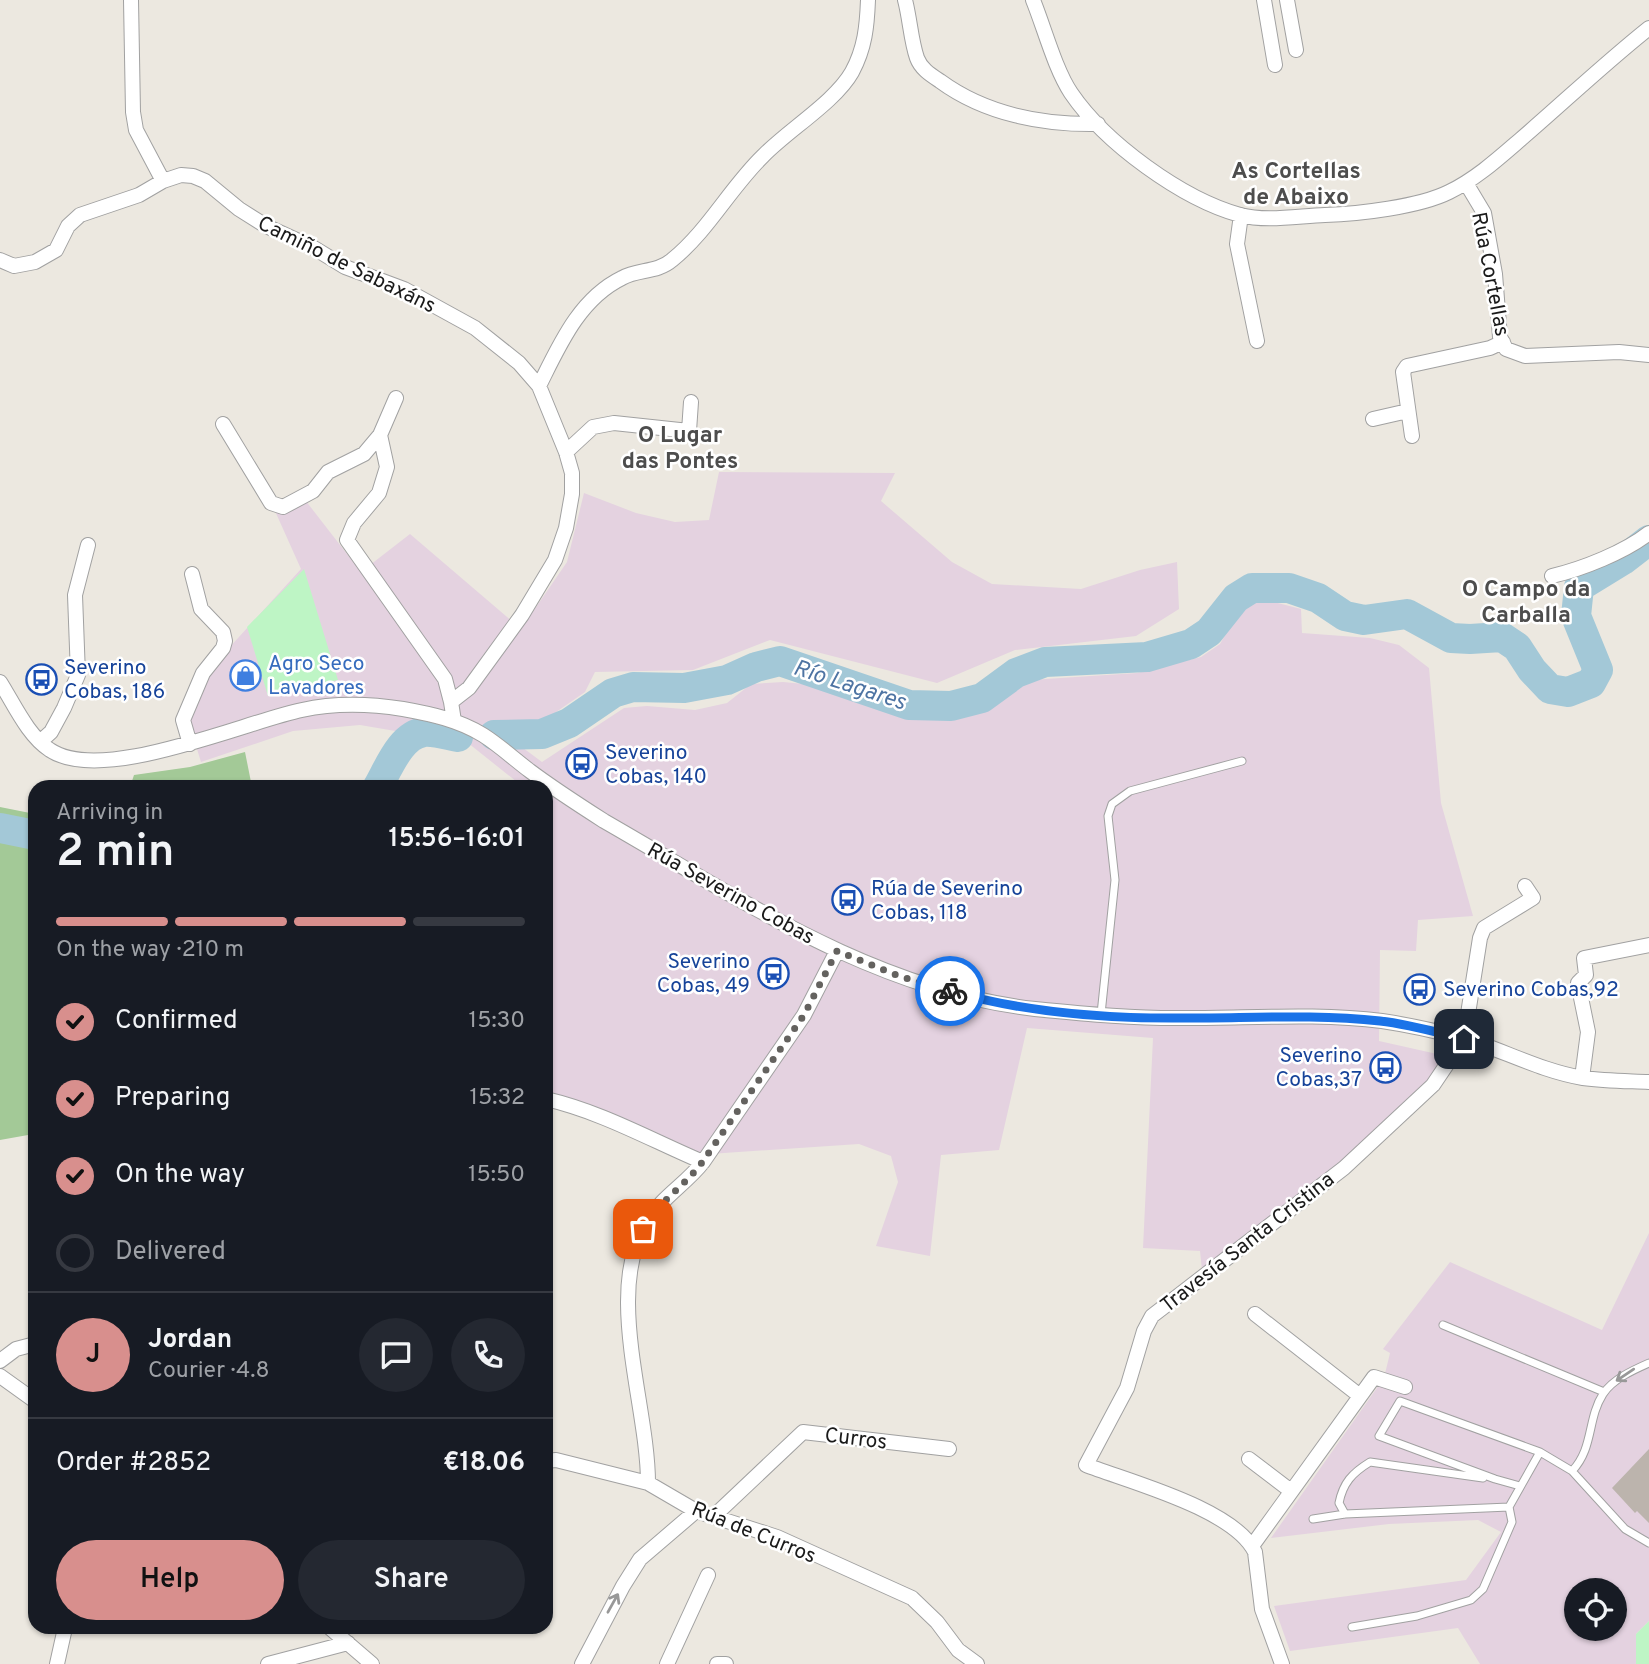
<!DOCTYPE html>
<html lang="en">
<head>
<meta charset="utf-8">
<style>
	:root { --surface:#171b24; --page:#242831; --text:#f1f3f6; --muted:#9ea1a6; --line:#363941; --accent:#d88f8d }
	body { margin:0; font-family:Overpass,sans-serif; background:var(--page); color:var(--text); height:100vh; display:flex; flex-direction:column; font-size:26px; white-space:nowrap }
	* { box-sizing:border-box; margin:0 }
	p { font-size:23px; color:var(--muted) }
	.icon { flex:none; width:38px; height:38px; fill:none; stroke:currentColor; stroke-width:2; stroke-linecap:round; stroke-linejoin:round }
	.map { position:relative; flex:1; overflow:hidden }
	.drawer { position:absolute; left:28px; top:780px; width:525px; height:854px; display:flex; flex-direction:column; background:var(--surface); border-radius:21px; box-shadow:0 2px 5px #0004 }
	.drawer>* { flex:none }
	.buttons { position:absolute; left:1564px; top:1578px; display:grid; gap:14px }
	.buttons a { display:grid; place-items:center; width:63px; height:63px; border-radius:50%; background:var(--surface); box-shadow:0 2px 5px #0004; font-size:35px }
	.pin { position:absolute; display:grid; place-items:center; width:60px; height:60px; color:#fff; margin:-30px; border-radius:14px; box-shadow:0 4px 10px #0006 }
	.courier { position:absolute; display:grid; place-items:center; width:70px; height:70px; margin:-35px; border:5px solid #1a73e8; border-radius:50%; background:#fff; color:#222; box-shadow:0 2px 9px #0007 }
	.overview em { font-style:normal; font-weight:600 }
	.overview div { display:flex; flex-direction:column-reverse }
	.overview { display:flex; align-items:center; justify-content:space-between; height:119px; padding:0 28px }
	h1 { font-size:46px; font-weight:600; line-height:52px }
	.bar { display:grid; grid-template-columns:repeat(4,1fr); gap:10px 7px; align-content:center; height:84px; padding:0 28px }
	.bar i { height:9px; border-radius:5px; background:var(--line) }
	.bar .current { background:var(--accent) }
	.bar p { grid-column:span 4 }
	.line { display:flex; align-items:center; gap:18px; padding:0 28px; border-top:2px solid var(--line) }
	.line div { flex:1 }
	.round { display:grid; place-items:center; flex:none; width:74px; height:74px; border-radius:37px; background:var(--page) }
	ol { padding:0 28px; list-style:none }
	li { display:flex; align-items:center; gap:21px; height:77px }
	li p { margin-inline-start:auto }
	li .icon { padding:7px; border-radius:50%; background:var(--accent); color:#111; stroke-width:4 }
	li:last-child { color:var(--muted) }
	li i { width:38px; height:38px; border:4px solid var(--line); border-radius:50% }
	.button { display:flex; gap:14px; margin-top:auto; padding:14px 28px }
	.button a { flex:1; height:80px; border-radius:42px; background:var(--accent); color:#111; font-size:28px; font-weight:600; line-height:80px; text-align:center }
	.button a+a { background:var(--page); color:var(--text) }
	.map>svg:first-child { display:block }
</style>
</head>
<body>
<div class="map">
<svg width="1649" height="1664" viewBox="0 0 1649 1664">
	<rect width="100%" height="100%" fill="#ece8e0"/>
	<!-- industrial -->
	<path fill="#e4d2e0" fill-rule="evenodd" d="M719,472L895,473L881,501L952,562L992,584L1081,589L1140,570L1177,562L1179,609L1136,636L1015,650L937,683L770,640L693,670L595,672L585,692L536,726L492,722V725L542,762L624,708L647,706L695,710L727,703L751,684L783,682L825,686L879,708L933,720L974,714L1030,680L1137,673L1201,657L1220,644L1242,606L1266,600L1301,609L1302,633L1370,638L1399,645L1429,668L1441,803L1473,916L1418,920L1416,951L1380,950L1379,1041L1446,1056L1426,1086L1355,1153L1202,1270L1200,1251L1143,1248L1153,1038L1027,1028L999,1150L941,1155L930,1256L876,1246L898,1182L891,1156L859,1144L695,1155L546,1094V788L507,787L517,782L468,743L439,730L413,734L360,725L293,731L201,762L188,720L208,671L301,569L275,511L302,496L361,572L410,534L521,629L567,562L584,493L636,513L675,522L709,520Z
		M1649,1233V1621L1636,1634V1664H1480L1458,1628L1290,1651L1274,1606L1466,1580L1501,1532L1478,1520L1389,1524L1271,1538L1384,1378L1390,1353L1383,1349L1450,1262L1602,1330ZM1577,1591H1615V1629H1577Z"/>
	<!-- forest -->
	<path fill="#a3c997" d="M245,752L252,787H130L134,775L190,767Z
		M0,807L35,814V1130L28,1135L0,1140Z"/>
	<!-- park -->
	<path fill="#bef5c5" d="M304,569L338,680L268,696L247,627Z
		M1649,1621V1664H1636V1634Z"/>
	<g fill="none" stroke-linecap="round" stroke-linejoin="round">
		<!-- river -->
		<path stroke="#a3c8d7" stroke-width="30" d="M494,735L542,734L569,723L613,693L633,687L684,688L727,680L756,667L780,661L909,705L951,706L982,698L1016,673L1045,662L1147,657L1191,644L1209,632L1236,598L1252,588H1289L1318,598L1345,616L1364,620L1407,614L1451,638L1470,639L1502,637L1517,647L1532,670L1550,689L1568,692L1591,683L1598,670L1576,616L1579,587L1623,560L1649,540
			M377,788C388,770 400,735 424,732C434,731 447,735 458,737
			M0,828L35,835"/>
	</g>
	<!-- building -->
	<path fill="#bcb4ad" d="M1649,1449V1523L1637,1511L1635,1513L1612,1488Z"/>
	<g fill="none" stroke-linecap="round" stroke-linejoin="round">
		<defs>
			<path id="lane" d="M1101,1014L1115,880L1108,816L1112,804L1130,791L1242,761
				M1443,1325L1604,1392
				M1572,1471C1594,1448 1587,1419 1603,1394C1613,1379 1633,1370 1649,1363
				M1520,1486L1495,1479L1379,1436L1400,1401L1540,1452L1572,1471L1625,1529L1649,1543
				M1345,1514L1339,1503C1343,1483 1352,1473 1370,1462L1483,1478
				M1313,1519L1345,1514L1509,1507L1540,1452
				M1352,1627L1417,1616L1471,1600L1483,1589L1512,1522L1509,1507"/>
			<path id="street" d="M131,0L133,112L136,130L163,181L181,175L193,176L205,181L239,209L266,226L314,248L345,267L404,289L475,328L519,363L539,386L566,452L572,473V494L566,528L555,560L522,615L469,688L451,702L454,721
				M905,0C910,19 911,41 917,58C921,69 931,75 940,81C985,114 1043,125 1098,124
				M1033,0C1044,27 1055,69 1071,93C1105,143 1182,199 1240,215C1266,222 1298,216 1325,215C1358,214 1419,207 1449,192C1476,179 1499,158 1521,139C1564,102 1605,63 1649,28
				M1264,0L1275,65
				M1287,0L1296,50
				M1466,183L1484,213L1495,274L1500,337L1506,349L1525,356L1619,352L1649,355
				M1241,215L1237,244L1257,341
				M0,260L14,266L35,262L56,250L68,226L80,215L139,195L163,181
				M539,386C559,346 579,299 622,278C638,269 657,273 672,260C708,231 730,188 763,156C788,130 835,102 852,72C865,48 867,26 868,0
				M396,398L380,435L387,467L379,493L354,523L347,540L445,679L451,702
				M1373,419L1408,411
				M223,424L271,503L283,507L313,491L328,472L364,454L380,435
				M1412,436L1403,372L1407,366L1490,348L1503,342
				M566,452L593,427L614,423L689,431L691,402
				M1552,576C1582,569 1625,552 1649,533
				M0,682C14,704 28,736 50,750C102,785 244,722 302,710C334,703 371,704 403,709C431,714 459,720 483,735C499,745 514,759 530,771C554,789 579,805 604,821C740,899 876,991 1035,1009C1086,1014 1138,1019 1189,1018C1253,1018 1318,1013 1382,1021C1409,1025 1436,1031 1463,1038C1503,1050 1541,1071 1583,1078C1605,1081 1627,1081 1649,1082
				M41,741L51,732L64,708L78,675L75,595L88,545
				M190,744L183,720L203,673L223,648L225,641L223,632L201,609L192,574
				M1582,1078L1588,1032L1578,983L1586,975L1584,958L1649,945
				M546,1099C602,1112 651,1140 703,1162
				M1255,1314L1360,1396
				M0,1361L16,1349L35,1344
				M0,1376L35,1401
				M1249,1459L1291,1491
				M546,1461L556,1460L648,1483L696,1511L777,1537L912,1598L937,1622L958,1650L977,1664
				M648,1483C648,1404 603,1290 648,1220C662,1197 687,1183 703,1162L804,1015L837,951
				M713,1517L803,1432L949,1449
				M1252,1546L1374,1377L1405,1387
				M330,1628L372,1664
				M57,1664L65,1628
				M268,1664L348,1643
				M582,1664L623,1586L640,1559L696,1511
				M667,1664L708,1575
				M717,1664H726
				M1282,1664L1262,1609L1255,1552C1234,1509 1130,1482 1086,1465L1127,1388L1144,1331L1152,1316L1344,1168L1433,1085L1464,1039L1480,938L1484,928L1533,898L1525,886"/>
		</defs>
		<!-- lane casing -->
		<use href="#lane" stroke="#a1a1a1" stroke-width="9"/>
		<!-- street casing -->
		<use href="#street" stroke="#a1a1a1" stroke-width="16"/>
		<!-- lane -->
		<use href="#lane" stroke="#fff" stroke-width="7"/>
		<!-- street -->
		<use href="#street" stroke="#fff" stroke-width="14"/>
	</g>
	<!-- one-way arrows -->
	<defs><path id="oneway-shaft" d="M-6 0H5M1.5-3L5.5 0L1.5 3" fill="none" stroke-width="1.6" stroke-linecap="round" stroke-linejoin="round" transform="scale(1.75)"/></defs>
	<g stroke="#989898">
		<use href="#oneway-shaft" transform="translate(1625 1375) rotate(146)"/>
		<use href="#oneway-shaft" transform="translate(613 1603) rotate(-61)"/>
	</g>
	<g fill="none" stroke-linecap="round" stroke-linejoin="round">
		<!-- done -->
		<path stroke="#64625f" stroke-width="7" stroke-dasharray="0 12.6" d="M643,1229C658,1202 685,1186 703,1161L804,1015L837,951L899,976L950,991"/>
		<!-- route -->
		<path stroke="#1a73e8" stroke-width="9" d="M950,991C1026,1013 1109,1019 1188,1018C1252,1018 1316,1014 1380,1021C1408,1024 1436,1032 1464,1039"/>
	</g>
	<!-- icons -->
	<defs>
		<symbol id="shop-ring" viewBox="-11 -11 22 22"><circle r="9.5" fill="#fff" stroke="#3f7fe0" stroke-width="1.5"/><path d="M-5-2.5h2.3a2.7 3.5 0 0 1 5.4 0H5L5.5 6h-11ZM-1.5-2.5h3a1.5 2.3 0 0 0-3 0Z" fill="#3f7fe0"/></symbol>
		<symbol id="bus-ring" viewBox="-11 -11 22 22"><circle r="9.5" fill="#fff" stroke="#1a4fb4" stroke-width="1.5"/><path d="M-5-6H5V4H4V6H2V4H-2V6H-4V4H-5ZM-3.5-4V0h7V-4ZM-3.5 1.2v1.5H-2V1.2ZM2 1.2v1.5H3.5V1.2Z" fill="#1a4fb4"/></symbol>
	</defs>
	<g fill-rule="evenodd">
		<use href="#shop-ring" x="228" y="658" width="35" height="35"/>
		<use href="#bus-ring" x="24" y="662" width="35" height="35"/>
		<use href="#bus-ring" x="564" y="746" width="35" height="35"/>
		<use href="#bus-ring" x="830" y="882" width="35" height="35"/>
		<use href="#bus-ring" x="756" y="956" width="35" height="35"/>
		<use href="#bus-ring" x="1402" y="972" width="35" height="35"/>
		<use href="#bus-ring" x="1368" y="1050" width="35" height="35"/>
	</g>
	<g text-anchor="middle" stroke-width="5" stroke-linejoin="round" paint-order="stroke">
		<!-- street labels -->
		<g font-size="21" fill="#1a1a1a" stroke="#fff">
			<text transform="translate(347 264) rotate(26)" y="7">Camiño de Sabaxáns</text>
			<text transform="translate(1491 274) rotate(79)" y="7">Rúa Cortellas</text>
			<text transform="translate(731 893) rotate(29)" y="7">Rúa Severino Cobas</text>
			<text transform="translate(1247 1242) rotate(-38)" y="7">Travesía Santa Cristina</text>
			<text transform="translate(856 1438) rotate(7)" y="7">Curros</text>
			<text transform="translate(754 1532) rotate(22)" y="7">Rúa de Curros</text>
		</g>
		<!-- shop labels -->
		<g font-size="21" fill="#366cbe" stroke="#fff" text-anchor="start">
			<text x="268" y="670">Agro Seco<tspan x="268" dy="24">Lavadores</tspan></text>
		</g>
		<!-- transit labels -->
		<g font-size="21" fill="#164399" stroke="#fff" text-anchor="start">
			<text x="64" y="674">Severino<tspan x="64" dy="24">Cobas, 186</tspan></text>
			<text x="605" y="759">Severino<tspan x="605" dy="24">Cobas, 140</tspan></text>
			<text x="871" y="895">Rúa de Severino<tspan x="871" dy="24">Cobas, 118</tspan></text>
			<text x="750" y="968" text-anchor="end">Severino<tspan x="750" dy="24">Cobas, 49</tspan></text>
			<text x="1443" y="996">Severino Cobas,92</text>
			<text x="1362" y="1062" text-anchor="end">Severino<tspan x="1362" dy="24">Cobas,37</tspan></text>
		</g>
		<!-- neighbourhood labels -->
		<g font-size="23" font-weight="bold" fill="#4d4d4d" stroke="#fff">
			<text x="1296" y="178">As Cortellas<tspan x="1296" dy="26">de Abaixo</tspan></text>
			<text x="680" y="442">O Lugar<tspan x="680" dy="26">das Pontes</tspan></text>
			<text x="1526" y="596">O Campo da<tspan x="1526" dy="26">Carballa</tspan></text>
		</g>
		<!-- water labels -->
		<g font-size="23" font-style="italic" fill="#4e74a3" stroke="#fff">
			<text transform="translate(850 684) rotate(18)" y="8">Río Lagares</text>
		</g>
	</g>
</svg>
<div class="buttons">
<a><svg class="icon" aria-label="locate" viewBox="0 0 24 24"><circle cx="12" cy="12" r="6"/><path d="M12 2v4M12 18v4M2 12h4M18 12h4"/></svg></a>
</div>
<div class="pin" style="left:643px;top:1229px;background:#ea580c"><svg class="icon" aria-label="bag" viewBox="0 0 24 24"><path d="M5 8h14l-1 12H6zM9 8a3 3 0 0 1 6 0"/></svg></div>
<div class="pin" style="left:1464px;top:1039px;background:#1f2937"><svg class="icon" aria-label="home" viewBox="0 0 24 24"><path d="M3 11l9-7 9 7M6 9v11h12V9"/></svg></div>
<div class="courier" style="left:950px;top:991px"><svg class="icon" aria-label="bike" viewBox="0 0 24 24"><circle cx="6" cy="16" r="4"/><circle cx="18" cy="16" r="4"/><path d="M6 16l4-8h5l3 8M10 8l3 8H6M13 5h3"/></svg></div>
<section class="drawer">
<div class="overview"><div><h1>2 min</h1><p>Arriving in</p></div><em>15:56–16:01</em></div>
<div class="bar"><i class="current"></i><i class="current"></i><i class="current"></i><i></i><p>On the way · 210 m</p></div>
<ol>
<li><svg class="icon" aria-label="check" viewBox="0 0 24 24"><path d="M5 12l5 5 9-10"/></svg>Confirmed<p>15:30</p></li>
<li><svg class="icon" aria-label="check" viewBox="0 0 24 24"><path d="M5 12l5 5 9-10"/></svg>Preparing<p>15:32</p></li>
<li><svg class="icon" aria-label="check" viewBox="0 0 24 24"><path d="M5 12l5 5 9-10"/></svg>On the way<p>15:50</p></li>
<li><i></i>Delivered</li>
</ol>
<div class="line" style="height:126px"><b class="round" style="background:var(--accent);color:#111">J</b><div><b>Jordan</b><p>Courier · 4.8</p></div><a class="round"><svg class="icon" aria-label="chat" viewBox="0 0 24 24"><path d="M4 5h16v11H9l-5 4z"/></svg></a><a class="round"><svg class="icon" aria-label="phone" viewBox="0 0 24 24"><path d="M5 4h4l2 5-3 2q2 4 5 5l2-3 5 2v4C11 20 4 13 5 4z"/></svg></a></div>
<div class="line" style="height:91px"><div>Order #2852</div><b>€18.06</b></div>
<div class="button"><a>Help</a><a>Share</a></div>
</section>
</div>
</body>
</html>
